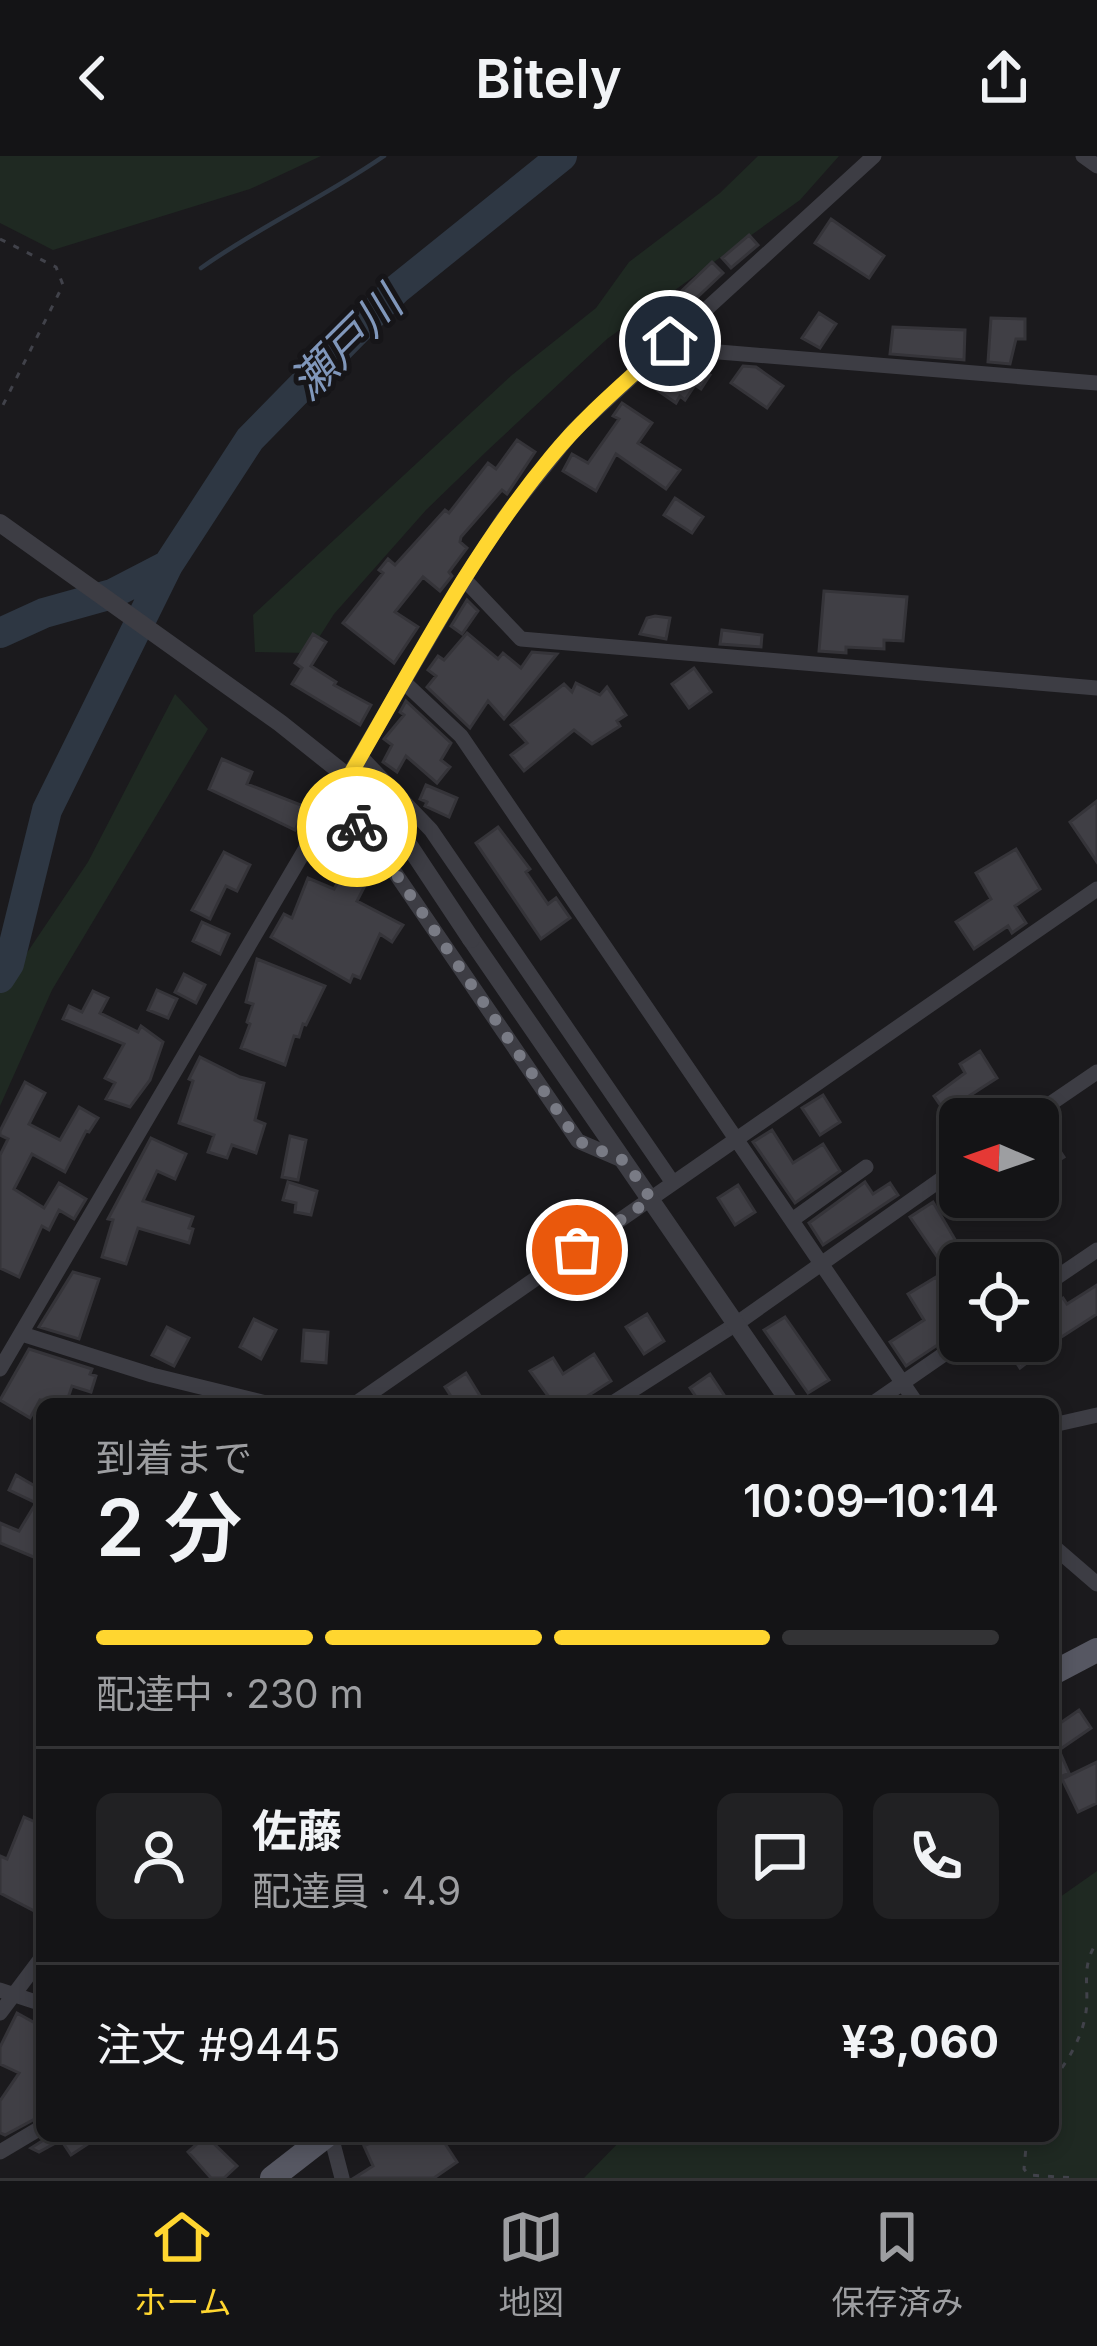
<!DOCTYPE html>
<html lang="ja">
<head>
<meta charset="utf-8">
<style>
	:root { --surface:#141416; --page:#212123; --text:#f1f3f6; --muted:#9d9ea1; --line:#333335; --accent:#ffd630 }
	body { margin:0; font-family:Inter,"Noto Sans JP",sans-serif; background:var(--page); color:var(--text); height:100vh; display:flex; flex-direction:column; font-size:45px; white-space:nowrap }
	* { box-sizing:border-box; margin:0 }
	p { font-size:39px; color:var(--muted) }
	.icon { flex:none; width:66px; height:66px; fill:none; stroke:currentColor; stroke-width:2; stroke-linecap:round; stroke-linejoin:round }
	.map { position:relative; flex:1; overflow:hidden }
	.panel { position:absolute; left:36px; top:1242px; width:1023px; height:744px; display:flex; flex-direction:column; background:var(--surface); border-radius:18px; box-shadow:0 6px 18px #0003,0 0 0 3px var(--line) }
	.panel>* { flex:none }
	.needle { width:78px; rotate:272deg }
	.controls { position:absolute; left:939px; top:942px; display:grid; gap:24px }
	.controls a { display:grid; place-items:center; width:120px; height:120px; border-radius:18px; background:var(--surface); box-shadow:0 6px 18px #0003,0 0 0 3px var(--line); font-size:60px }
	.pin { position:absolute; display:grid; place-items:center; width:102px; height:102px; color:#fff; margin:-51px; border:6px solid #fff; border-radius:50%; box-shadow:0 3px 12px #0007 }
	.courier { position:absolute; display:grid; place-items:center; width:120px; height:120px; margin:-60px; border:9px solid #ffd630; border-radius:50%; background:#fff; color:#222; box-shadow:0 3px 15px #0007 }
	.summary em { font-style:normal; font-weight:600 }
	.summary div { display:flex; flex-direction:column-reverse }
	.summary { display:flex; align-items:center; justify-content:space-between; height:204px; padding:0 60px }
	h1 { font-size:78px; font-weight:600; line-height:90px }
	.bar { display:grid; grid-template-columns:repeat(4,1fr); gap:18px 12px; align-content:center; height:144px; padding:0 60px }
	.bar i { height:15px; border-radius:9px; background:var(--line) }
	.bar .selected { background:var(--accent) }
	.bar p { grid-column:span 4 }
	.line { display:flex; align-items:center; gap:30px; padding:0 60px; border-top:3px solid var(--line) }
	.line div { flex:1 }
	.round { display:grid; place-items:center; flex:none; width:126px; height:126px; border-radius:18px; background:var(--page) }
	header { display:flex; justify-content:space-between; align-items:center; height:156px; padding:0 60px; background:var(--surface); font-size:54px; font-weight:600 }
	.dock { display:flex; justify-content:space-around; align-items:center; height:168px; border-top:3px solid var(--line); background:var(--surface); font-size:33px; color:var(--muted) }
	.dock a { display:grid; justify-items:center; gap:6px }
	.dock .selected { color:var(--accent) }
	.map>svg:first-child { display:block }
</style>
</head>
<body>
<header><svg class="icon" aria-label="back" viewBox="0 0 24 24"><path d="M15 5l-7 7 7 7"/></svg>Bitely<svg class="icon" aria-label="share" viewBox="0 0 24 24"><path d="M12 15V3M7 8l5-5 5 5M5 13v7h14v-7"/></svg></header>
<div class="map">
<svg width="1097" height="2022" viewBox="0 0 1097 2022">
	<rect width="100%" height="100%" fill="#1b1a1d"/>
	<!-- green -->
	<path fill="#1f2922" d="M0,0H321L250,33L53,94L0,67Z
		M758,0H839L800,44L607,183L488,294L426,354L334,458L309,497L255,496L253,459L512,219L596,152L629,106L720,37Z
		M175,538L208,573L52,834L0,950V837L88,706Z
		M1097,1715V2022H584L625,1980H1053V1746Z"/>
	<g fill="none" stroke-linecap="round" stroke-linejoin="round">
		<!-- stream -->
		<path stroke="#2e3743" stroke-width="4.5" d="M201,112C260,70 325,41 384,0"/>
		<!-- river -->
		<path stroke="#2e3743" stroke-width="30" d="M0,477L44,457L112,438L168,409
			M0,822L9,808L47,654L168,409L250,283L397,133L562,0"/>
	</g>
	<!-- building -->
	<path fill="#403f45" stroke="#353439" stroke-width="3" d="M831,63L884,100L869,122L815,87Z
		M749,79L758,89L731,112L722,102Z
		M712,106L723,117L655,181L646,169Z
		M819,157L836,168L820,192L802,182Z
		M991,162L1025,163V183H1016L1010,208L988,206Z
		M893,171L965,174L964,204L890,198Z
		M675,200L710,219L701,233L695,229L685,244L680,240L676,247L657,234Z
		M743,210L756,211L783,230L767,252L731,227Z
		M622,247L652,267L638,287L680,314L666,333L616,298L596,335L563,315L572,298L588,307L619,263L613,260Z
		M517,284L535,296L507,338L502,334L461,381L460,386L467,392L449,416L452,420L440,435L423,421L395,456L418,471L394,507L343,467L383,417L379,414L388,403L395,409L445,354L449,357L488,307L496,313Z
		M675,342L703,361L692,377L664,359Z
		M824,435L907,441L903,485L884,484V493L846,491V497L819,495Z
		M467,444L478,455L462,478L451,470Z
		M655,460L670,462L666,483L640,478L647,462Z
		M722,474L762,479L761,491L720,488Z
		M467,477L498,503L503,497L521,512L532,496L557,498L504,563L488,545L470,572L427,531L436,520L428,514L438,500L444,504Z
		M313,478L326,486L311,510L336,526L334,529L371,549L360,569L292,528L302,512L295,507Z
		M694,512L711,536L689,552L672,528Z
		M576,527L600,539L607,531L626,559L617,565L620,570L592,588L574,574L524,615L511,599L527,587L511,569L564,528L572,536Z
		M406,545L451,587L441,604L450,611L437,627L406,600L397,616L383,606L392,589L384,583L404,559L400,556Z
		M222,603L252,616L247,628L306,651L295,674L209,633Z
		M426,629L457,642L449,661L425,650L427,646L420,643Z
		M1097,645V706L1070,666Z
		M498,671L530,713L526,716L548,748L556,742L570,762L541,783L476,687Z
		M1016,693L1040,733L1015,750L1026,767L1012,777L1008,770L974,793L956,766L991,743L976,717Z
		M224,696L250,709L237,735L226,730L210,763L192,754Z
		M352,700L374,712L357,745L403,769L392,786L380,778L360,822L353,819L350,826L271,781L284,758L292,762L308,722L334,733Z
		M202,766L229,778L220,798L193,785Z
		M257,803L325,830L306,869L303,868L299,881L294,880L285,909L241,892L250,868L247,866L253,848L246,846Z
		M184,818L205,829L196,847L175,836Z
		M157,834L177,843L168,862L148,854Z
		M93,835L108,842L100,857L138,876L141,870L163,886L150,924L130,951L106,943L115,927L105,922L124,888L63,863L69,850L82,856Z
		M980,895L997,922L963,944L977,963H950L934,940L965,917L960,908Z
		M200,901L240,921L264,927L255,964L265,968L256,997L232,989L227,1002L208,996L214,979L179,967L193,925L189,923Z
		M25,926L45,937L29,968L60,984L79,951L98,962L89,976L86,975L65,1016L32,998L14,1033L44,1052L59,1027L86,1043L74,1063L59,1054L49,1074L42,1070L19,1121L0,1112V999L8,983L0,979V975Z
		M823,939L840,966L820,979L802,952Z
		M772,974L793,1007L823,988L840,1015L795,1047L753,986Z
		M1047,975L1064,1001L1044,1014L1038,1005V980Z
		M290,980L306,984L298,1024L282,1021Z
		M151,982L186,998L175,1023L157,1015L143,1045L193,1061L189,1072L193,1073L189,1087L138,1072L126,1108L102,1101L113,1064L108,1063Z
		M288,1026L317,1035L311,1059L295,1056L296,1047L283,1044Z
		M865,1026L873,1038L890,1027L898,1039L823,1089L809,1067Z
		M738,1029L755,1056L735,1069L718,1042Z
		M933,1046L960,1092L940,1105L910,1061Z
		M73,1116L99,1123L79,1183L39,1171Z
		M936,1121L947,1139L960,1131V1174L906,1210L890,1186L924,1164L908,1138Z
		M1097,1129V1158L1060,1182L1042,1155L1063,1142L1067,1148Z
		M647,1158L664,1185L644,1198L626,1171Z
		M785,1161L829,1224L808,1237L764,1174Z
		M254,1163L276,1174L261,1203L240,1191Z
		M167,1171L189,1182L174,1210L152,1199Z
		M304,1174L328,1176L326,1207L302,1205Z
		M1002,1185H1055L1020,1212Z
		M29,1193L92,1213L90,1218L96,1220L91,1236L72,1230L66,1248L40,1244L30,1262L0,1244Z
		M594,1198L611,1225L575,1248H554L530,1215L553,1202L563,1218Z
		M466,1217L485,1248H456L445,1231Z
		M710,1218L730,1248H701L690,1232Z
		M16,1319L42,1334V1388L36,1402L0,1387V1367L19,1375L36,1347L9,1334Z
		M1079,1554L1091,1572L1059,1594L1069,1617L1053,1624V1572Z
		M1097,1606V1647L1078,1656L1062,1623Z
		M24,1661L42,1669V1759L0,1737V1700L7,1703Z
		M17,1857L42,1871V1959L5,1979L0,1977V1945L19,1917L0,1908V1891Z
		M50,1980H100L71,1999L61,1984L39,1996L31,1992Z
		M206,1980L237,2010L224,2022H211L188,1996Z
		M386,1980H440L457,2006L434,2022H354L373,2010L364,1990Z"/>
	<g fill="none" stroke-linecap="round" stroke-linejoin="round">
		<!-- path -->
		<path stroke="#41424a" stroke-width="3" stroke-dasharray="6 9" stroke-linecap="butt" d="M0,83L56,111L63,129L0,255
			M1053,1924C1067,1906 1080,1885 1085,1862C1091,1832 1079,1813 1097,1786
			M1027,1980L1024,2013L1029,2019L1075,2022"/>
		<!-- minor -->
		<path stroke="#3d3d44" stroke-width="15" d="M1083,0L1097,10
			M670,185L695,194L1097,227
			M464,423L521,483L1097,532
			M405,527L461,580L917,1248
			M361,601L431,674L673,1027
			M335,647L387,705L578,985L622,1004
			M1028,963L1097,916
			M792,1064L866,1011
			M1038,1134L1097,1094
			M22,1178L152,1219L270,1248
			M0,1213L464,423L503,363L574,274L874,0
			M355,1248L1097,733
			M611,1248L736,1168L960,1010
			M872,1248L963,1185
			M1053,1269L1097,1259
			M1053,1390L1097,1428
			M0,1834L42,1848
			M0,1857L42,1801
			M331,1980L342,2022
			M0,1996L42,1971"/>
		<!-- tertiary -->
		<path stroke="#3d3d44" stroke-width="18" d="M471,783L791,1248"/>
		<!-- primary -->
		<path stroke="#565762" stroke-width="24" d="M1053,1517L1097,1494
			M272,2022L326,1980"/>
		<!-- tertiary-bridge -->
		<path stroke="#3d3d44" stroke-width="18" d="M0,367L280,567L354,626L410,691L471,783"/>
	</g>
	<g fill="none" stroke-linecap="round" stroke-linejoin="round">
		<!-- done -->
		<path stroke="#797b85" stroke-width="12" stroke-dasharray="0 21.6" d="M357,671L387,705L578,985L625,1005L651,1043L577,1094"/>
		<!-- route -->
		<path stroke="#ffd630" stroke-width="15" d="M357,671L334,646C403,530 464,406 551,301C586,258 629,223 670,185"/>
	</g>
	<g text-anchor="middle" stroke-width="10" stroke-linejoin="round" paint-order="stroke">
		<!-- water labels -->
		<g font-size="45" font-style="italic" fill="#8097bb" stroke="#161518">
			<text transform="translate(346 187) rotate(-45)" y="16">瀬戸川</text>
		</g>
	</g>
</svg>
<div class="controls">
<a><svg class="needle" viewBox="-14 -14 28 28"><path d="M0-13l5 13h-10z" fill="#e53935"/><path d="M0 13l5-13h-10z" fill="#9d9ea1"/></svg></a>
<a><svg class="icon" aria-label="locate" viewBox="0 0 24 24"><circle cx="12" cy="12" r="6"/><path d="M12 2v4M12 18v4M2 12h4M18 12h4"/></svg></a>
</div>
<div class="pin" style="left:577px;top:1094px;background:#ea580c"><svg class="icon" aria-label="bag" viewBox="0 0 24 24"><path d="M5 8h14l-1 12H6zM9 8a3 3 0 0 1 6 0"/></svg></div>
<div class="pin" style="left:670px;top:185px;background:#1f2937"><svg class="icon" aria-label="home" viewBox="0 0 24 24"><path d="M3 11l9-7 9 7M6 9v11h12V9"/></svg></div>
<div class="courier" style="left:357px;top:671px"><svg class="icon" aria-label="bike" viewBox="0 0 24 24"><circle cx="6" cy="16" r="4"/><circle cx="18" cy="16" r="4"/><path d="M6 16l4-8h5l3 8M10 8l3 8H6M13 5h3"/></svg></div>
<section class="panel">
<div class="summary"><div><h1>2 分</h1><p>到着まで</p></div><em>10:09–10:14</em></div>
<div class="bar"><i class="selected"></i><i class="selected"></i><i class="selected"></i><i></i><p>配達中 · 230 m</p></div>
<div class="line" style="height:216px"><a class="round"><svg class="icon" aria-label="person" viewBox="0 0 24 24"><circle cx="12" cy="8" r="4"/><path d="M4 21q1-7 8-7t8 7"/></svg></a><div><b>佐藤</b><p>配達員 · 4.9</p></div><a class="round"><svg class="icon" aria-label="chat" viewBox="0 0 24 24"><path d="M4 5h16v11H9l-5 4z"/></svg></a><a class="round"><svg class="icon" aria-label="phone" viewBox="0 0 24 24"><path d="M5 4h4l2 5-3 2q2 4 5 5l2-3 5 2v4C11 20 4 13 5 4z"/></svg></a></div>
<div class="line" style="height:156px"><div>注文 #9445</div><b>¥3,060</b></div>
</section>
</div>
<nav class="dock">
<a class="selected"><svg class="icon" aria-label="home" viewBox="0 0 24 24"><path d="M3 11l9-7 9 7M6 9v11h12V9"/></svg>ホーム</a>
<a><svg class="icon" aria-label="map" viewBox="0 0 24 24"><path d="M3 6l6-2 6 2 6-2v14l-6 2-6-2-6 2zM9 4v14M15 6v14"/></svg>地図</a>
<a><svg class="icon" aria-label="saved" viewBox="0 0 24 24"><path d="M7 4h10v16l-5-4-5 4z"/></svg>保存済み</a>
</nav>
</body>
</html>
